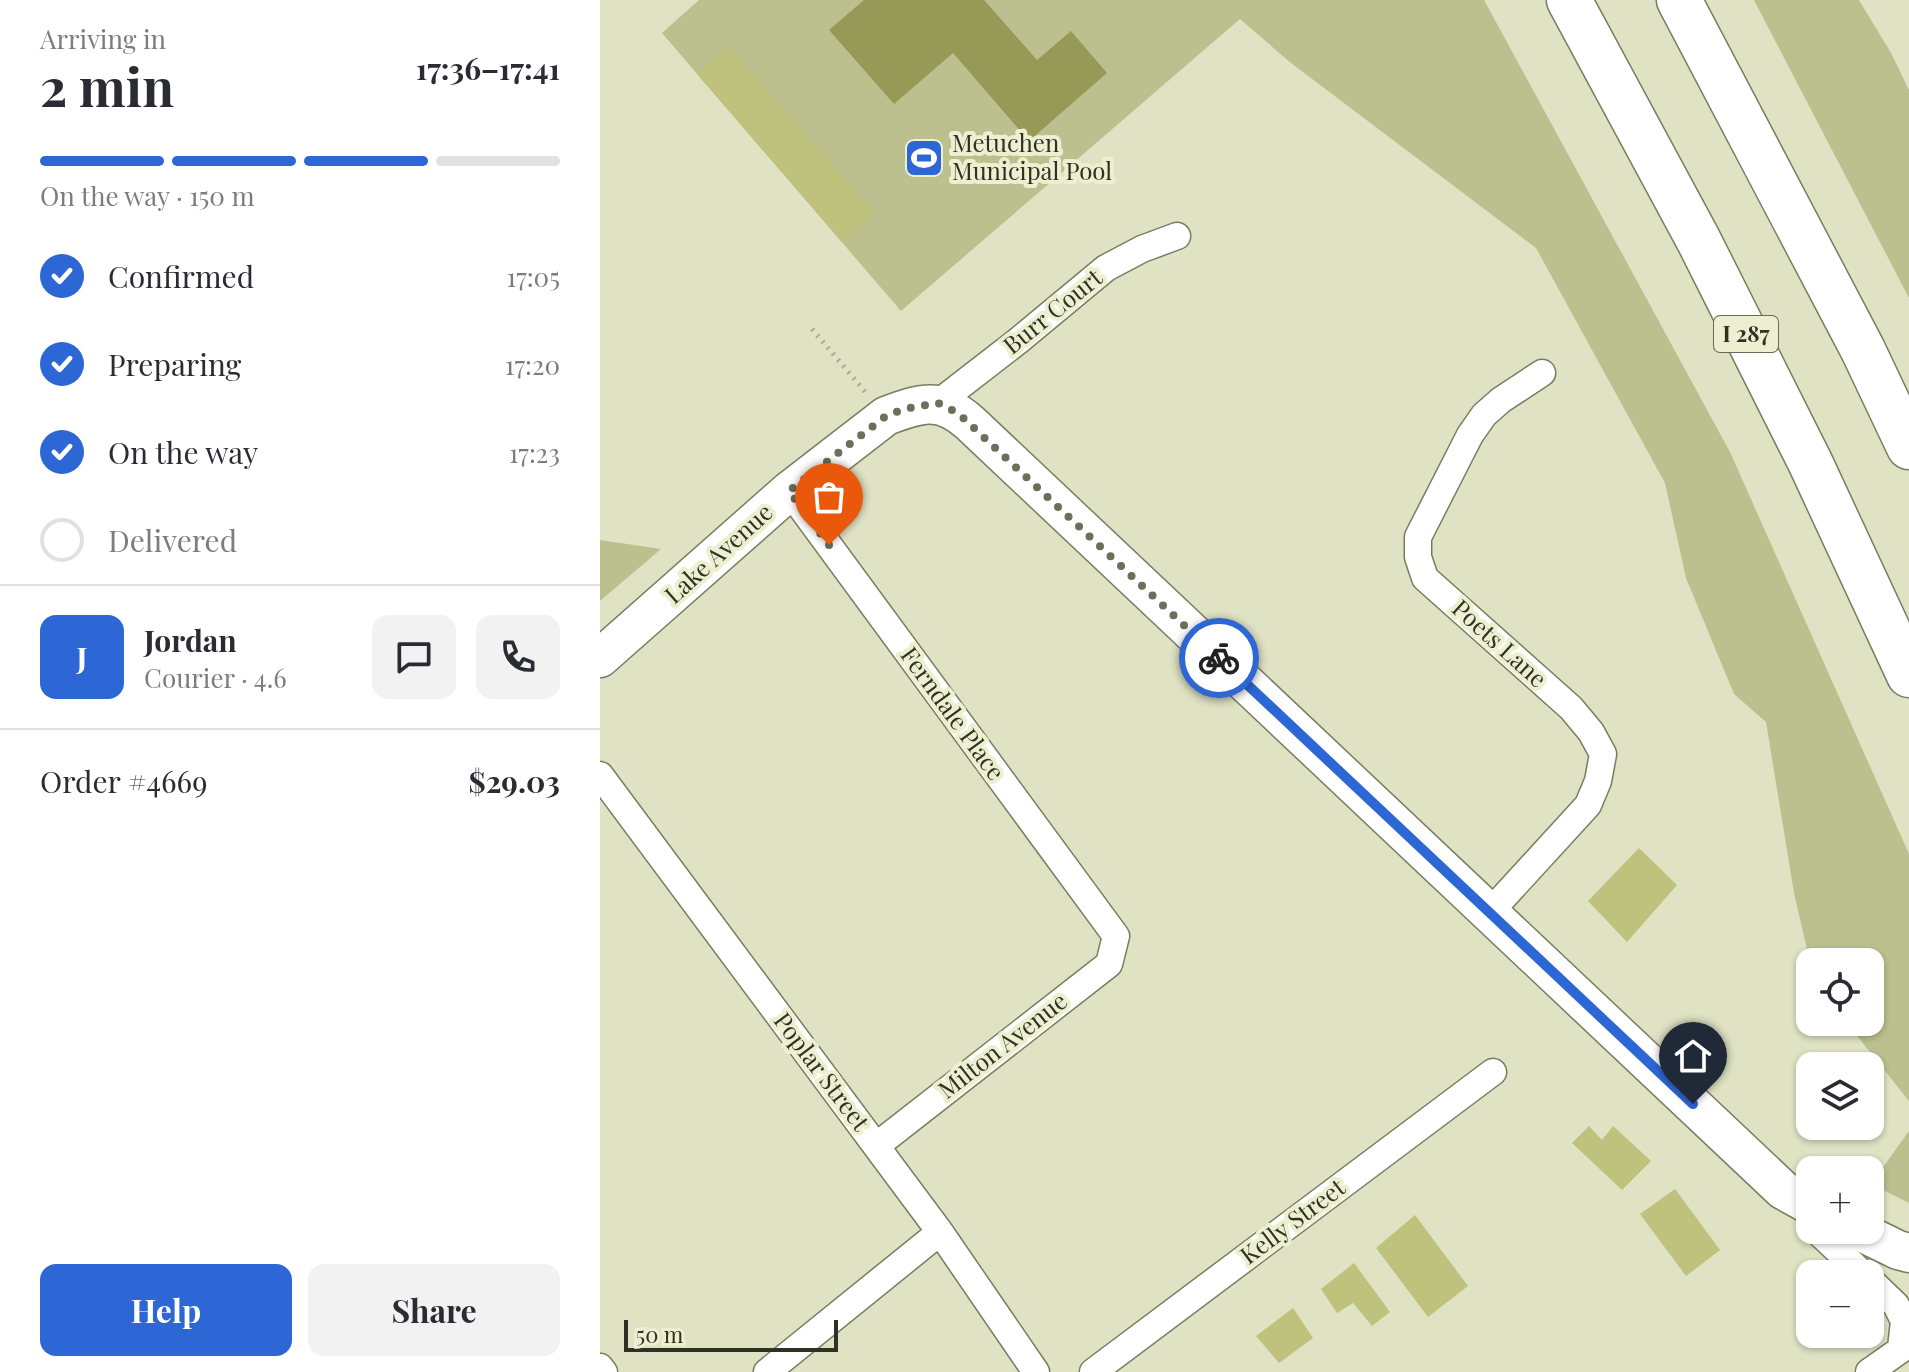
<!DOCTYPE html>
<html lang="en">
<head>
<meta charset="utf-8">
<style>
	:root { --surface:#fff; --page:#f2f2f3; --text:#2b2b33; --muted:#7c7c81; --line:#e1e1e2; --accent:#2d67d5 }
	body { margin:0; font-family:"Playfair Display",serif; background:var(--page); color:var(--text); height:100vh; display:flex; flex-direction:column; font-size:30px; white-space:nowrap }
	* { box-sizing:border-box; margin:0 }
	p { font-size:26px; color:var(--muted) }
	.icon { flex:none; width:44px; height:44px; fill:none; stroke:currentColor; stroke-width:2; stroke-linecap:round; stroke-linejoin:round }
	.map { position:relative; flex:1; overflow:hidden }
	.panel { display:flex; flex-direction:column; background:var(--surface); width:600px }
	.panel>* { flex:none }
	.controls { position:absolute; left:1196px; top:948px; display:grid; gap:16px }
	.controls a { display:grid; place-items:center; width:88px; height:88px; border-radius:16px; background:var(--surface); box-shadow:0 2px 6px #0004; font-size:40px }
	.scale { position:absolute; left:24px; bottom:20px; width:214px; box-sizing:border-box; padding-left:8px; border:4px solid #303125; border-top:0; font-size:22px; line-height:28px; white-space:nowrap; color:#303125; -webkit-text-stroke:6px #edf0d0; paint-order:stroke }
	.pin { position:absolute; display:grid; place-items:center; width:68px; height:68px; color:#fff; margin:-82px -34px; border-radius:50% 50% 50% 0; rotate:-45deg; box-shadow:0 0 8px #0007 }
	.pin .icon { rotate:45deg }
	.courier { position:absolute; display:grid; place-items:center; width:80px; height:80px; margin:-40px; border:6px solid #2d67d5; border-radius:50%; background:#fff; color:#222; box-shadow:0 2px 10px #0007 }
	.summary em { font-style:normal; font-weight:700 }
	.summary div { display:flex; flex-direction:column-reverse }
	.summary { display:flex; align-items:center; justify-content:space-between; height:136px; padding:0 40px }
	h1 { font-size:52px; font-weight:700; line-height:60px }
	.bar { display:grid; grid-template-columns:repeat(4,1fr); gap:12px 8px; align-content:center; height:96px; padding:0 40px }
	.bar i { height:10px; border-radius:6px; background:var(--line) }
	.bar .current { background:var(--accent) }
	.bar p { grid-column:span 4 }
	.line { display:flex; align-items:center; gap:20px; padding:0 40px; border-top:2px solid var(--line) }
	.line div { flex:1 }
	.round { display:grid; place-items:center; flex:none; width:84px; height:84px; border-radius:16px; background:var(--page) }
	ol { padding:0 40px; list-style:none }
	li { display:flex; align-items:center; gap:24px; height:88px }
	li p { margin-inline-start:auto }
	li .icon { padding:8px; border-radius:50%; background:var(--accent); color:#fff; stroke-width:4 }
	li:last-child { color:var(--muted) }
	li i { width:44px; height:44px; border:4px solid var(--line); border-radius:50% }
	.cta { display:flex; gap:16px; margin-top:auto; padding:16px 40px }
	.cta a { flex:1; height:92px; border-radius:16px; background:var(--accent); color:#fff; font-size:32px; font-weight:700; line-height:92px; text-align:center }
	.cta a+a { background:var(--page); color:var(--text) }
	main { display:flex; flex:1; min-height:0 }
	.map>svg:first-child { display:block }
</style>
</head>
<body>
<main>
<section class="panel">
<div class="summary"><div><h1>2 min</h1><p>Arriving in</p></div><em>17:36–17:41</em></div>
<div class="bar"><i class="current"></i><i class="current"></i><i class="current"></i><i></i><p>On the way · 150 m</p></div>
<ol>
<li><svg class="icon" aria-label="check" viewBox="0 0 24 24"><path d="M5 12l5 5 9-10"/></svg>Confirmed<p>17:05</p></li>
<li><svg class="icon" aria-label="check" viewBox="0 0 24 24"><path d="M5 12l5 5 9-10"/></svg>Preparing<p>17:20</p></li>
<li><svg class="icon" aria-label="check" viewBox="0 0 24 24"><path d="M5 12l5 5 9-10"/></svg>On the way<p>17:23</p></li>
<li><i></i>Delivered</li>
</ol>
<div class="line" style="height:144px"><b class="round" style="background:var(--accent);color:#fff">J</b><div><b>Jordan</b><p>Courier · 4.6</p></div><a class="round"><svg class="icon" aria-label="chat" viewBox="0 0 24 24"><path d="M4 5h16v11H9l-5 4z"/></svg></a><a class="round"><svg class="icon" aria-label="phone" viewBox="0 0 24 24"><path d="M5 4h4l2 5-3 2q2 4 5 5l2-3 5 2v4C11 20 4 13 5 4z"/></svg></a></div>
<div class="line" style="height:104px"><div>Order #4669</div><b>$29.03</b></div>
<div class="cta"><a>Help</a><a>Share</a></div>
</section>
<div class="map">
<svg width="1309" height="1372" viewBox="0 0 1309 1372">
	<rect width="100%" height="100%" fill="#dfe2c3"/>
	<!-- green -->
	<path fill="#bcc08e" d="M99,0H884L1130,452L1309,854V1101L1246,1022H1270V962H1210L1194,893L1166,722L1134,694L1086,578L1065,483L936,248L691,63L640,19L301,311L62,33Z
		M1154,0H1259L1291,53L1309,90V298Z
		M0,540L61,549L0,601Z
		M1309,1131V1203L1271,1184Z"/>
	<!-- water -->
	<path fill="#969a56" d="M264,0H384L437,60L471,31L507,73L429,141L353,53L294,104L229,30Z"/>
	<!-- building -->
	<path fill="#bec27d" d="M129,46L275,214L242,242L97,74Z
		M1039,848L1077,885L1027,942L988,901Z
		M989,1126L1002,1140L1013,1126L1051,1161L1022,1190L972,1143Z
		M1075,1189L1120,1250L1086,1276L1040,1214Z
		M815,1215L868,1286L828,1317L776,1248Z
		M754,1263L790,1312L772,1326L753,1303L737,1313L721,1289Z
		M693,1308L713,1338L679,1363L656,1336Z"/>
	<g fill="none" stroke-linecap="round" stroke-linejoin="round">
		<defs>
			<path id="street" d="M338,403L418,341L506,268L542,249L577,236
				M189,491L516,936L509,964L276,1146
				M0,775L340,1232L436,1372
				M890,912L988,805L998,781L1003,754L991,732L971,708L825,578L818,557V537L870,435L884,415L901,400L942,373
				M1216,1230L1263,1274
				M1270,1280L1296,1305L1304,1321L1301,1348
				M0,1367L4,1372
				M167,1372L340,1232
				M493,1372L893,1072
				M1269,1372L1309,1344"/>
			<path id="secondary" d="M0,658L189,491L286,416C321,403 340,396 370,423L1183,1190L1210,1205
				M1257,1230L1298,1250L1309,1253"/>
			<path id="highway" d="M969,0L1099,241L1210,462L1309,675
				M1079,0L1263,350L1309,447"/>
		</defs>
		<!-- street casing -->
		<use href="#street" stroke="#7a7c60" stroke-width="29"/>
		<!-- secondary casing -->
		<use href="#secondary" stroke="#7a7c60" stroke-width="41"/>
		<!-- highway casing -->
		<use href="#highway" stroke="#7a7c60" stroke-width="47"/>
		<!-- path -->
		<path stroke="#aaad93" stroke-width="5" stroke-dasharray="2 6" stroke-linecap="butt" d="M212,329L267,394"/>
		<!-- street -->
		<use href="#street" stroke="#fff" stroke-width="26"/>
		<!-- secondary -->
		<use href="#secondary" stroke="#fff" stroke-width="38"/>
		<!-- highway -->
		<use href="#highway" stroke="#fff" stroke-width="44"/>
	</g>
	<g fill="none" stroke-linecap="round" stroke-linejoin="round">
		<!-- done -->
		<path stroke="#6d6f5c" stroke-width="8" stroke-dasharray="0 14.4" d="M229,545L189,491L286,416L304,409L338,403L358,413L619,658"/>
		<!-- route -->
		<path stroke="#2d67d5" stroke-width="10" d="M619,658L1093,1104"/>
	</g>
	<!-- icons -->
	<defs>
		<symbol id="stadium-square" viewBox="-11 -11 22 22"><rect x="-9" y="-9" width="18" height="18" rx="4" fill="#2d67d5" stroke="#edf0d0"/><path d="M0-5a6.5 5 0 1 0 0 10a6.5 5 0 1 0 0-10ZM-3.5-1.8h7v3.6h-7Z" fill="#fff"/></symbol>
	</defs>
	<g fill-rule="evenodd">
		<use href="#stadium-square" x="302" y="136" width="44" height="44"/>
	</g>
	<g text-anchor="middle" stroke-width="8" stroke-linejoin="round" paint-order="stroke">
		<!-- shield labels -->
		<rect fill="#edf0d0" stroke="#696a58" stroke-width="2" x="1114" y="316" width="64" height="36" rx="6"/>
		<g font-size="22" font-weight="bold" fill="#303125">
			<text x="1146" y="342">I 287</text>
		</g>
		<!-- poi labels -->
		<g font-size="24" fill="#303125" stroke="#edf0d0" text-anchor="start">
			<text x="352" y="152">Metuchen<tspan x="352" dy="28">Municipal Pool</tspan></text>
		</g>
		<!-- street labels -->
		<g font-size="24" fill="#303125" stroke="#edf0d0">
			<text transform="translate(453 312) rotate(-39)" y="8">Burr Court</text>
			<text transform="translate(119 554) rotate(-42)" y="8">Lake Avenue</text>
			<text transform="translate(899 644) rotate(42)" y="8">Poets Lane</text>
			<text transform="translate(352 714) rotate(54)" y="8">Ferndale Place</text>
			<text transform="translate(403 1046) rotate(-38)" y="8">Milton Avenue</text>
			<text transform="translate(221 1072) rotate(53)" y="8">Poplar Street</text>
			<text transform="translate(693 1222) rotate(-37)" y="8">Kelly Street</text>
		</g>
	</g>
</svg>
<div class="controls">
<a><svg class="icon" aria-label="locate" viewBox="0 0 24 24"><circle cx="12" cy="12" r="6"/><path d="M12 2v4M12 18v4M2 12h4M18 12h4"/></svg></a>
<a><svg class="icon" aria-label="layers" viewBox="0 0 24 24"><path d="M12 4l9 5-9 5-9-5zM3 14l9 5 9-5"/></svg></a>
<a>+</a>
<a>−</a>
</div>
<div class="scale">50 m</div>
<div class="pin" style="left:229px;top:545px;background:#ea580c"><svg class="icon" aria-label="bag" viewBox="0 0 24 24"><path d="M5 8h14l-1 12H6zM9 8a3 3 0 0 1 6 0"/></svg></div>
<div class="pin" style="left:1093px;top:1104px;background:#1f2937"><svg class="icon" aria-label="home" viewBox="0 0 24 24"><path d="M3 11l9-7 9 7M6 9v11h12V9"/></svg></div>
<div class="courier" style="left:619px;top:658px"><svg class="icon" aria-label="bike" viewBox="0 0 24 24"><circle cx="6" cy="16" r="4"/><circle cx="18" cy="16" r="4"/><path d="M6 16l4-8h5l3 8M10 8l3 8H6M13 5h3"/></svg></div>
</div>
</main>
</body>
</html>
